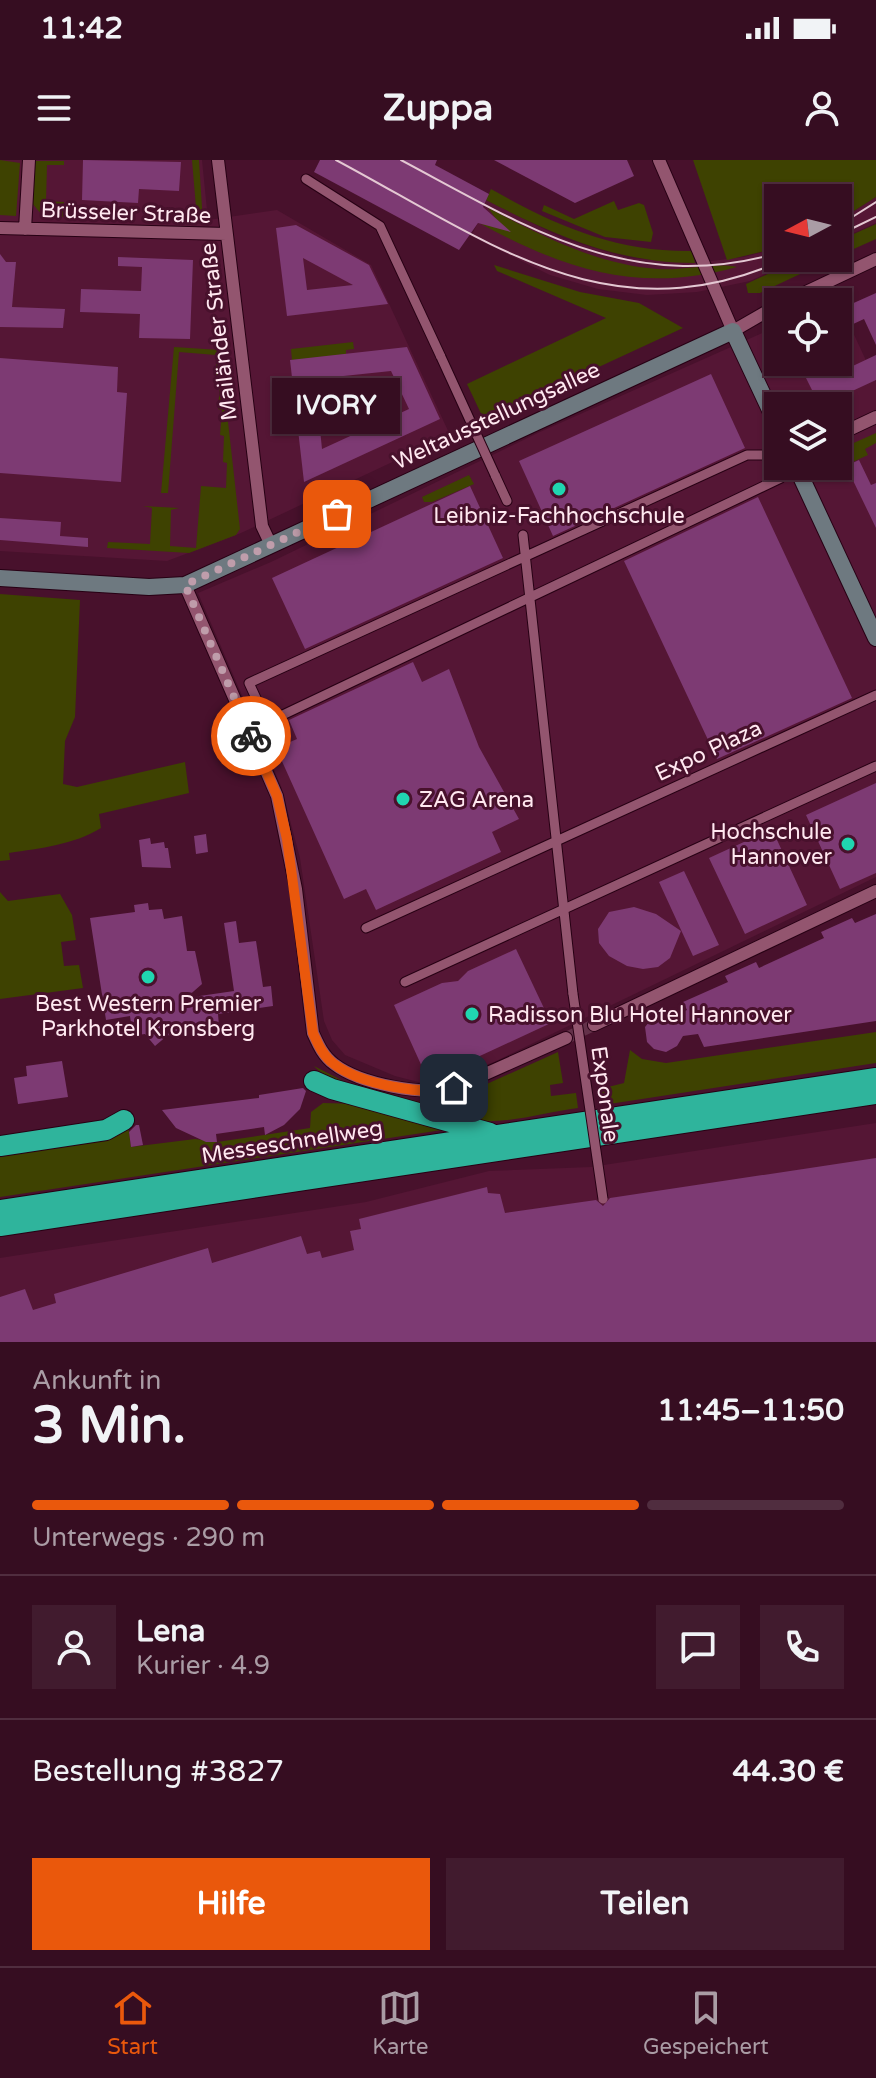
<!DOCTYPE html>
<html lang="de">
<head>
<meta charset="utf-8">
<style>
	:root { --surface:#360d21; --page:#411b2e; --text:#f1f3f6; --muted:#aa9ca5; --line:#502d3f; --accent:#ea580c }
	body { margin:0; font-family:"Varela Round",sans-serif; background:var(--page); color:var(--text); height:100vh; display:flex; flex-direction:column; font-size:30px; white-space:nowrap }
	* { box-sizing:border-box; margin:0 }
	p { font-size:26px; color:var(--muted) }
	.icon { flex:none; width:44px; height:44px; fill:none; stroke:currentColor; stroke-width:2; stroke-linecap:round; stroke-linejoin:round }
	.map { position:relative; height:1182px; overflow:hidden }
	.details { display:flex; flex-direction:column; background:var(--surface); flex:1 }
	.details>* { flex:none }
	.needle { width:52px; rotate:263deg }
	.controls { position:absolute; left:764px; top:24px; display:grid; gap:16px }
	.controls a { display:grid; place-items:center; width:88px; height:88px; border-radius:0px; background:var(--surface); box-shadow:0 2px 6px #0004,0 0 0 2px var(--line); font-size:40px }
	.pin { position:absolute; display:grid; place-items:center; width:68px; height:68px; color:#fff; margin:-34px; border-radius:16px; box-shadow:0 4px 12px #0006 }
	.courier { position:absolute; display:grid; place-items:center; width:80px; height:80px; margin:-40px; border:6px solid #ea580c; border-radius:50%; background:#fff; color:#222; box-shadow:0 2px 10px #0007 }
	.bubble { position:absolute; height:56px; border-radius:0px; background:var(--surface); box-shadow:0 2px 6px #0004,0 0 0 2px var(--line); font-size:26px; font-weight:700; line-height:56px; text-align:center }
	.summary em { font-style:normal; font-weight:700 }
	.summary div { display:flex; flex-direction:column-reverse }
	.summary { display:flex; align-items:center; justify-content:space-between; height:136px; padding:0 32px }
	h1 { font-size:52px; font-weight:700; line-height:60px }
	.bar { display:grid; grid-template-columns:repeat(4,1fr); gap:12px 8px; align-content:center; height:96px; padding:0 32px }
	.bar i { height:10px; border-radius:6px; background:var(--line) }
	.bar .current { background:var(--accent) }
	.bar p { grid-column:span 4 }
	.line { display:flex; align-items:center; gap:20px; padding:0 32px; border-top:2px solid var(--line) }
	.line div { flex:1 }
	.round { display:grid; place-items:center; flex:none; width:84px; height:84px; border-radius:0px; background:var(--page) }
	.cta { display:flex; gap:16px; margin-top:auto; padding:16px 32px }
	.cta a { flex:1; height:92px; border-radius:0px; background:var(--accent); color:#fff; font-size:32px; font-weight:700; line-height:92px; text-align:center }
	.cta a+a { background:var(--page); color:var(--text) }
	.status { display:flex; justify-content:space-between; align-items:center; height:56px; padding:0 40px; background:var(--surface); direction:ltr }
	.status svg { height:22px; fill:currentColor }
	header { display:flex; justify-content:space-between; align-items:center; height:104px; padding:0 32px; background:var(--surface); font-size:36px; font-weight:700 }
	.tab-bar { display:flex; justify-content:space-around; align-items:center; height:112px; border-top:2px solid var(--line); background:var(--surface); font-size:22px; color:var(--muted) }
	.tab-bar a { display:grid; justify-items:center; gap:4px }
	.tab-bar .current { color:var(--accent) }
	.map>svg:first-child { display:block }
</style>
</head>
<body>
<div class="status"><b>11:42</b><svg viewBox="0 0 49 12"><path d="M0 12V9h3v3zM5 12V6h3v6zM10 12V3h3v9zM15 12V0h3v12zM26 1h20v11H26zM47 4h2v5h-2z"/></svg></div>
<header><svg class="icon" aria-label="menu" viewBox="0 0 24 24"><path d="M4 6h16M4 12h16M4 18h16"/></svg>Zuppa<svg class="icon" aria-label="person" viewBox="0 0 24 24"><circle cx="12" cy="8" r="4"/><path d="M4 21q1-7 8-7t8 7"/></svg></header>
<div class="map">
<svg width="876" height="1182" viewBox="0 0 876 1182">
	<rect width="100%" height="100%" fill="#48112c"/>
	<!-- built -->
	<path fill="#551635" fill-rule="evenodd" d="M0,0H202L208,60L277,50L371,105L450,275L241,373L167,401L0,391Z
		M876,37V63L838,80V61Z
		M486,40L564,79L628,98L695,103L744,97L778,88V98H800L750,121L697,132L647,135L598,129L550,115L471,76L478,63L503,66L483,48Z
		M837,138L876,222V717L494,902L449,919L426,924L395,916L345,895L332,880L324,861L300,698L281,626L198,433L271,402L540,272L778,166V202H838V142H830ZM778,246H838V306H778Z
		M876,963V1182H0V1098L366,1042L489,1011L591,1007Z"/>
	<!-- green -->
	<path fill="#3e4201" d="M0,0L20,3L16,56L0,55Z
		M192,0H199L203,63L197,59Z
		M693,0H876V37L838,61V38H778V88L727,100Z
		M34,1H64V5H47L46,41L64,42L63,57L42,55L31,42Z
		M491,29C556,66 616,92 692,91L695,103C617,103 554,75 486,40Z
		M614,41L618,50L639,43L644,45L653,73L651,82L605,77L542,51L544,45L574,59Z
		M488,48C543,76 595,104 657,109C683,111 715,102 737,107C640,134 566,110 481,64L502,67Z
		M876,64V79L838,96V81Z
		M803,98H834L760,133H748L746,124Z
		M494,105L580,132L639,143L683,168L484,260L467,224L606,158L497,111Z
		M353,182L354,189L346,190V194L292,200L291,189Z
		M174,187L220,190L240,369L236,375L189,393L107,388L108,382L150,384L152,348L143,346L179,348L171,350L170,386L196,388L201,326L226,328L227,303L223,302L224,276L220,275L222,250L218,249L220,223L216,222V195L179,192L168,333H161Z
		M876,273V283L865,289L868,295L846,305L844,301L838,303V290Z
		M469,315L474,324L432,342H424L422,337Z
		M0,434L80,440L75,557L65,581L63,624L77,627L185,602L189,633L99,654L101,668C73,685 41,688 9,693L10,700L0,701Z
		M0,732L8,741L60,734L72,755L76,780L61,782L64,806L79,805L83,828L0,839Z
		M876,872V903L603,945L600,929L624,923L630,890L642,899L666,903Z
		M558,892L563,923L550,925L551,936L576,933L578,948C547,952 512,963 481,961C448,960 334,929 314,906L345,922L431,945L460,936Z
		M323,943L361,944L442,970L0,1037V989L128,965L131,987L195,979L217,982L310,968L311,952Z"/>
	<!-- building -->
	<path fill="#7d3a73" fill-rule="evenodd" d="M83,0L181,2L179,31L139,29L138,43L82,40Z
		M320,0H437L435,5L489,34L483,47L511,72L478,63L459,90L314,12Z
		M494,0H627L634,16L575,43Z
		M296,65L369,105L388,144L287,156L276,68ZM303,98L353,125L307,130Z
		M0,94L6,102H16L12,147L65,149L63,168L0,167Z
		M118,97L193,100L190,179L139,178L140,154L80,152L81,129L141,131L142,107L118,106Z
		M876,133V185L864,159L838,171V150Z
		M407,187L440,259L304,322L290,200ZM391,211L409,249L322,289L315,219Z
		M876,195V220L820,246L798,202H833L838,213Z
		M0,198L118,207L117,232L127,233L121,322L0,313Z
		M711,214L745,288L553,376L519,301Z
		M859,300L871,325L876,323V368L846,306Z
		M470,326L503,398L305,489L272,418Z
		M758,337L852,538L717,599L624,401Z
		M0,358L61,362L60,376L88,378V387L0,380Z
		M413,502L422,522L449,509L479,587L519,659L492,672L501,692L376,750L366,729L344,739L276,588L297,579L289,560Z
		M876,623V713L840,729L806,655Z
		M772,669L807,745L745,774L709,698Z
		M206,674L208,692L196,694L194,676Z
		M150,678L151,684L164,682L165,688H168L171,708L142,707L139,680Z
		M684,711L719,785L693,796L659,722Z
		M148,743L149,750L162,749L164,759L182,756L187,791H195L202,824L186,838L234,831L224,763L236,761L239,783L256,781L263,827L271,826L273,846L218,854L219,866L189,870L178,879L168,875L155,886L145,874L138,875L137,870H132L130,856L106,860L90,758L135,752L134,745Z
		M634,747L656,754L681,771L670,798L658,807L643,809L627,806L609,796L599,783L598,769L609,752Z
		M876,754V861L704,887L698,874L683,876L677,886L666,892L654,889L647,882L645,867L654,856H674L687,850L683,842L728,822L725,816L756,802L759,808L824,778L821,772L852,758L855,763Z
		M516,789L551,863L428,920L394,845L442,823L458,821L468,811Z
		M62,901L68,937L18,944L14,918L27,916L26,906Z
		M303,928L306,931L300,949L284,965L265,975L264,967L216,974L217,982H206L176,968L162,950L259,938V935Z
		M136,965H139L143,985L131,987L129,972Z
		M876,998V1182H0V1137L25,1129L33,1150L56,1143L54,1134L208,1088L212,1103L301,1076L307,1094L320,1091L322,1098L354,1090L350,1071L361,1069L359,1059L487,1027L488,1033L500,1034L505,1053L596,1040L603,1046L610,1038Z"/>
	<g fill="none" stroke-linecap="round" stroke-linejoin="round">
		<!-- minor-tunnel -->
		<path stroke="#633149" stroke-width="12" stroke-dasharray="12 6" stroke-linecap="butt" d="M566,878L594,865"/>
		<defs>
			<path id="pedestrian" d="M306,19L380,66L441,197
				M495,315L507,341
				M523,375L573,834
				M267,562L249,523L747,295H765
				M249,571L781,318
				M366,768L876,535
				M405,822L876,606"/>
			<path id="minor" d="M218,0L262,366L271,385
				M659,0L733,171L778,145
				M0,68L226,74
				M25,69L29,0
				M785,142L876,99
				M838,275L876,257
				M185,425L277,636L296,729L313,873C318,884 323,896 334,904C360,924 423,936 454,928L566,878
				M594,865L876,731"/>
			<path id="secondary" d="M796,306L876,478
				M0,418L149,427L185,425L733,171L778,267"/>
			<path id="trunk" d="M314,921L332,929L490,973
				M0,986L106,970L124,960
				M0,1050L876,918
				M0,1066L876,934"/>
		</defs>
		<!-- pedestrian casing -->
		<use href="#pedestrian" stroke="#270114" stroke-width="11"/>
		<!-- minor casing -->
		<use href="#minor" stroke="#270114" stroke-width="14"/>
		<!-- secondary casing -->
		<use href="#secondary" stroke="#270114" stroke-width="18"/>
		<!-- trunk casing -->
		<use href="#trunk" stroke="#270114" stroke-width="22"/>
		<!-- pedestrian -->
		<use href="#pedestrian" stroke="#93556f" stroke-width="9"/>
		<!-- minor -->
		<use href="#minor" stroke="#93556f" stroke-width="12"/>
		<!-- secondary -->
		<use href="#secondary" stroke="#6e7980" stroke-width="16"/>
		<!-- trunk -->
		<use href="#trunk" stroke="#2fb49c" stroke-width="20"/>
		<!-- tram -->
		<path stroke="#e4c8d3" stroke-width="2" d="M336,0C488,81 611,180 788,98
			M401,0C527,67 629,135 778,93
			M838,66L876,42
			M849,70L876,57"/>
		<defs>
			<path id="pedestrian-bridge" d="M441,197L495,315
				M573,834L603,1039"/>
		</defs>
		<!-- pedestrian-bridge casing -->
		<use href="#pedestrian-bridge" stroke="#270114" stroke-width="11" stroke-linecap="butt"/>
		<!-- pedestrian-bridge -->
		<use href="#pedestrian-bridge" stroke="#93556f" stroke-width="9"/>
	</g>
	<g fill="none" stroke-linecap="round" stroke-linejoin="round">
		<!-- done -->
		<path stroke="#bf9dab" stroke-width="8" stroke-dasharray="0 14.4" d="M251,576L185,425L337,354"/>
		<!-- route -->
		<path stroke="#ea580c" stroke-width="10" d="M251,576L277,636L287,679L313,873C318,884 323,896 334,904C360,924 423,936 454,928"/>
	</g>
	<!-- markers -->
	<g fill="#20d5b0" stroke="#48112c" stroke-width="3">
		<circle cx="559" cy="329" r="8"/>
		<circle cx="403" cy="639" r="8"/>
		<circle cx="848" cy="684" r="8"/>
		<circle cx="148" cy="817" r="8"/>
		<circle cx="472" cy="854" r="8"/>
	</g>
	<g text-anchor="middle" stroke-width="6" stroke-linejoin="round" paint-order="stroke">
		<!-- street labels -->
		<g font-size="22" fill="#ffe8f0" stroke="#48112c">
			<text transform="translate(126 52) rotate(2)" y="8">Brüsseler Straße</text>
			<text transform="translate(218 172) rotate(-97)" y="8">Mailänder Straße</text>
			<text transform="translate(496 255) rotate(-25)" y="8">Weltausstellungsallee</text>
			<text transform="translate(708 590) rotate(-25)" y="8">Expo Plaza</text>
			<text transform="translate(606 934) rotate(82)" y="8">Exponale</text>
			<text transform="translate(292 981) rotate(-9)" y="8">Messeschnellweg</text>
		</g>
		<!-- poi labels -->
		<g font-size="22" fill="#ffe8f0" stroke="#48112c">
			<text x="559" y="363">Leibniz-Fachhochschule</text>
			<text x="419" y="647" text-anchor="start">ZAG Arena</text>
			<text x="832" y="679" text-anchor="end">Hochschule<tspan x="832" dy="25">Hannover</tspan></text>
			<text x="148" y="851">Best Western Premier<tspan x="148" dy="25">Parkhotel Kronsberg</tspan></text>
			<text x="488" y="862" text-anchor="start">Radisson Blu Hotel Hannover</text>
		</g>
	</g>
</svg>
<div class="controls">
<a><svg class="needle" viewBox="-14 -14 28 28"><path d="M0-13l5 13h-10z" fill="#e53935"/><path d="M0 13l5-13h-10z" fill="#aa9ca5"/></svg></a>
<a><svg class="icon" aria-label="locate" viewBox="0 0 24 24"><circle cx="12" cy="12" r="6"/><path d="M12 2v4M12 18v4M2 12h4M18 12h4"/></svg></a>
<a><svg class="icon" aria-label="layers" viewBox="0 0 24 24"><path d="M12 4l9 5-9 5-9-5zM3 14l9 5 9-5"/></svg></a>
</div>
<div class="pin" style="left:337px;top:354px;background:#ea580c"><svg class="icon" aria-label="bag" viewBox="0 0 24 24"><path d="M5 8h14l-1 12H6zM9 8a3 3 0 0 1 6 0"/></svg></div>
<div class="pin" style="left:454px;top:928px;background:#1f2937"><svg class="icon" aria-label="home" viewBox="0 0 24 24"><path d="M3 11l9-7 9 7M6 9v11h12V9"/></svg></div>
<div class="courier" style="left:251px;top:576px"><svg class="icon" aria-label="bike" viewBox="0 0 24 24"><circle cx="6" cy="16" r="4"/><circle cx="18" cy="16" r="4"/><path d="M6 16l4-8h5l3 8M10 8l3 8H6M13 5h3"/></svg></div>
<div class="bubble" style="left:272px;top:218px;width:128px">IVORY</div>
</div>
<section class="details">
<div class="summary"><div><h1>3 Min.</h1><p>Ankunft in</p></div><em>11:45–11:50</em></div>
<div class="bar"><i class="current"></i><i class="current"></i><i class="current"></i><i></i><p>Unterwegs · 290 m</p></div>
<div class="line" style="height:144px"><a class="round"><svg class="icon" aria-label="person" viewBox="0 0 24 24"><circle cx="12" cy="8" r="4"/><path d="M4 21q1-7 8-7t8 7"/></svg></a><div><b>Lena</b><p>Kurier · 4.9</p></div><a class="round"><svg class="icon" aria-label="chat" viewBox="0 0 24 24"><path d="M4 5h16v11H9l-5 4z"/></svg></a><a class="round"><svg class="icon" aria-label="phone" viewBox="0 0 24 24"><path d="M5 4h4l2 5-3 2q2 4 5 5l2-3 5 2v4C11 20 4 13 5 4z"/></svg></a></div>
<div class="line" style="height:104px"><div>Bestellung #3827</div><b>44.30 €</b></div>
<div class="cta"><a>Hilfe</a><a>Teilen</a></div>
</section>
<nav class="tab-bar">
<a class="current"><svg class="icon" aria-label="home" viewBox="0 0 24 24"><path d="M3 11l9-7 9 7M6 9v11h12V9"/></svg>Start</a>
<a><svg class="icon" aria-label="map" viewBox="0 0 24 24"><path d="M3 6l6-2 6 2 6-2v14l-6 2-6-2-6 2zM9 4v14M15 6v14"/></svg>Karte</a>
<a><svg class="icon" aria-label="saved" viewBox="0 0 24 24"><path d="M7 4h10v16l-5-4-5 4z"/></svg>Gespeichert</a>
</nav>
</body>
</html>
